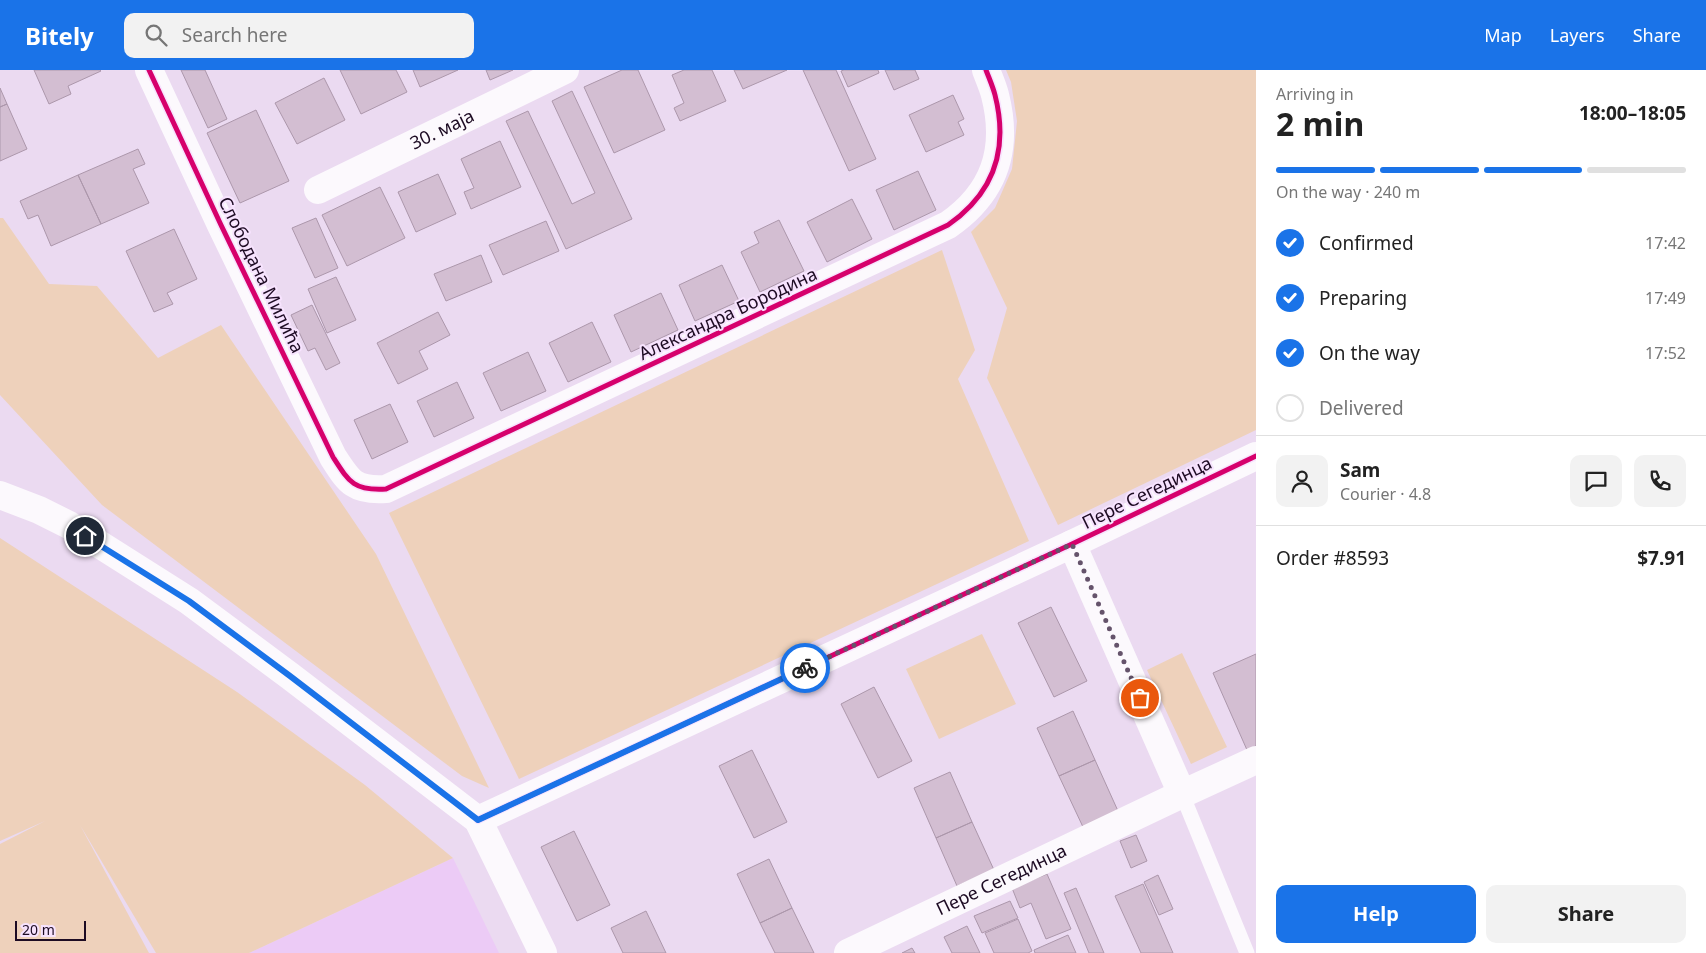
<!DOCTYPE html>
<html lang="en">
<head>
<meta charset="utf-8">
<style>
	:root { --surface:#fff; --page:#f2f2f2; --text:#222; --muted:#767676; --line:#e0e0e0; --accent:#1a73e8 }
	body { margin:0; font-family:"Noto Sans",sans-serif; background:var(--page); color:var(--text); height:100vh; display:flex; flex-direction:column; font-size:19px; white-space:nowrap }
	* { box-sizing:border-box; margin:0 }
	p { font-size:16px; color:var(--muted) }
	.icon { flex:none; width:28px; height:28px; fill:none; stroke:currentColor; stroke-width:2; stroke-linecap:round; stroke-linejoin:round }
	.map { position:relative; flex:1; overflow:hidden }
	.details { display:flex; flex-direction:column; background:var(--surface); width:450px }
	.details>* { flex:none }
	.scale { position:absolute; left:15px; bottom:12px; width:71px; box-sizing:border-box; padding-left:5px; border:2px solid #1d0b23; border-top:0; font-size:14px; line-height:18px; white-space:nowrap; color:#1d0b23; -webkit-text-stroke:4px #f7e3fe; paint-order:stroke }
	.pin { position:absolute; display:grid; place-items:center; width:42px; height:42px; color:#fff; margin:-21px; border:2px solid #fff; border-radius:50%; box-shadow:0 1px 5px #0007 }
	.courier { position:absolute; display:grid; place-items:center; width:50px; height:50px; margin:-25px; border:4px solid #1a73e8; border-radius:50%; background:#fff; color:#222; box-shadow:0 1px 6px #0007 }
	.head em { font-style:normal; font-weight:700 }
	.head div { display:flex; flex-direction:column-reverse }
	.head { display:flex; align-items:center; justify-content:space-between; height:85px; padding:0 20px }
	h1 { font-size:32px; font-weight:700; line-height:38px }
	.bar { display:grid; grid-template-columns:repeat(4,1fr); gap:8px 5px; align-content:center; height:60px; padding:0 20px }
	.bar i { height:6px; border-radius:4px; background:var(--line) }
	.bar .on { background:var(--accent) }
	.bar p { grid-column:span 4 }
	.line { display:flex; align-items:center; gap:12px; padding:0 20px; border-top:1px solid var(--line) }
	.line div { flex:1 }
	.round { display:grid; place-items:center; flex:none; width:52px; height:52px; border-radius:10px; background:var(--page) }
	ol { padding:0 20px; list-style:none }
	li { display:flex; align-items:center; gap:15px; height:55px }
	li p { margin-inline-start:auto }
	li .icon { padding:5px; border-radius:50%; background:var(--accent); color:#fff; stroke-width:4 }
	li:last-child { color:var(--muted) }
	li i { width:28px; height:28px; border:2px solid var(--line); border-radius:50% }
	.primary-button { display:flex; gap:10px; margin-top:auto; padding:10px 20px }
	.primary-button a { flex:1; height:58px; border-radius:10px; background:var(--accent); color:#fff; font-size:20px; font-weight:700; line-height:58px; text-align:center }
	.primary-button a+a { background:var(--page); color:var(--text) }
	header { display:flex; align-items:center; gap:30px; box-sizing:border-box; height:70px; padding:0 25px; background:var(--accent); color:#fff }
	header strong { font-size:24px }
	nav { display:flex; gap:28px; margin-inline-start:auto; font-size:18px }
	.search { width:350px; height:45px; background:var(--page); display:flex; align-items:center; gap:12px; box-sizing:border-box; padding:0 18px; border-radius:10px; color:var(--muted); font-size:19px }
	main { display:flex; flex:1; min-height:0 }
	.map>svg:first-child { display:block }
</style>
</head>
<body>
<header>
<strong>Bitely</strong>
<div class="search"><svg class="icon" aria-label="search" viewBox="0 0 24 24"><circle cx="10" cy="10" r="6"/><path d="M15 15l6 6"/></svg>Search here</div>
<nav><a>Map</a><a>Layers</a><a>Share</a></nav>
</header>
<main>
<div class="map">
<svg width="1256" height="883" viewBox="0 0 1256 883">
	<rect width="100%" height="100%" fill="#ebdaf1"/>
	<!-- built -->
	<path fill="#eccbf6" d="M453,788L499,883H249Z"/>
	<!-- green -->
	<path fill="#eed1bb" d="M1006,0H1256V360L1058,455L987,308L1007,238L971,162L995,138L1012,99L1017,51L1011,12Z
		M0,148H3L49,214L97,216L158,288L221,255L376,484L489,718L462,706L102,435L0,325Z
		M942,180L975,280L958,309L1029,471L519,709L389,443Z
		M0,468L237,622L365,715L453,788L249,883H156L80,755L149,883H0V774L45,751L0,771Z
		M982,564L1016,634L939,669L906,599Z
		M1182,583L1227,677L1191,694L1147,600Z"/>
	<!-- building -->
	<path fill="#d3bed2" stroke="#ac97ab" d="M34,0H100L101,1L68,16L71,24L49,34Z
		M181,0H205L227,49L208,58Z
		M340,0H396L407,22L361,44Z
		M413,0H458L420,17Z
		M486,0H513L490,10Z
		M622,0H638L665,60L614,83L584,17Z
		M684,0H712L726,31L680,51L674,38L684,33L672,5Z
		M734,0H787L743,19Z
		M803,0H836L876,89L849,101Z
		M844,0H878L879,3L848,17L841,1Z
		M885,0H915L919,9L894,20Z
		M324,8L345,50L297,74L275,33Z
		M0,18L7,34L0,37Z
		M572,21L632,149L566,179L506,51L528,41L572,134L595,123L552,31Z
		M953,25L964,49L958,52L964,65L926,82L909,45Z
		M7,34L27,79L0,91V37Z
		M256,40L289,111L240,133L207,63Z
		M500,71L521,117L471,139L464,122L474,118L461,89Z
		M138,79L145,94L133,99L149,133L101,154L78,105Z
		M918,101L936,140L894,160L876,120Z
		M438,104L456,144L416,162L398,122Z
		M78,105L101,154L51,176L38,145L28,149L20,131Z
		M380,117L405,168L347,196L322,145Z
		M852,129L872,169L827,192L807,152Z
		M316,148L338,198L315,208L292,158Z
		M779,150L804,201L760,222L741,182L759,173L754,162Z
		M546,151L559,181L503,205L489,175Z
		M174,159L197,209L167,223L173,234L154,242L126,181Z
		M481,185L492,212L446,231L434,204Z
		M722,195L739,231L695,251L679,215Z
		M336,207L356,250L327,263L308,219Z
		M661,223L678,260L631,282L614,245Z
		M312,235L340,293L326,300L315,278L308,281L291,245Z
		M438,242L450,265L419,281L428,299L398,314L377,273Z
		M592,252L611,292L568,312L549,273Z
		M528,282L546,321L501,341L483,303Z
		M457,312L474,348L434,367L417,331Z
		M390,334L408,372L372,389L354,350Z
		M1051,537L1087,611L1054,627L1018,553Z
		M1256,584V676L1247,680L1213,603Z
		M874,617L912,691L878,708L841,634Z
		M1073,641L1095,690L1059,706L1037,658Z
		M752,680L787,752L754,768L719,696Z
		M1095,690L1118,741L1083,757L1059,706Z
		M950,702L972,752L936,768L914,718Z
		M972,752L994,800L957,816L936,768Z
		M574,761L610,835L577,851L541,777Z
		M1136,765L1147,791L1131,798L1120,771Z
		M769,789L792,838L760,853L737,804Z
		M1047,804L1071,859L1046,869L1031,833L1020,838L1012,818Z
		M1158,805L1173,839L1159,845L1144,812Z
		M1143,814L1173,883H1141L1115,826Z
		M1076,818L1104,883H1089L1064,823Z
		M1010,831L1018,848L982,863L974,846Z
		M792,838L814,883H775L760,853Z
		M646,841L666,883H623L611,858Z
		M1018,849L1032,881L1028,883H994L985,863Z
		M967,856L980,883H952L944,867Z
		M1068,865L1076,883H1035L1034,880Z
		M912,878L915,883H902Z"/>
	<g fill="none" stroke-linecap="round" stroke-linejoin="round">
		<!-- service -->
		<path stroke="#fcf9fd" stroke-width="15" d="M1182,724L1247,883"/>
		<!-- minor -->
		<g stroke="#fcf9fd" stroke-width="28">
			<path d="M149,0L221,155L333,387C349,412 354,421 386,419L948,155C994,123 1009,80 995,25C993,17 989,8 986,0"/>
			<path id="s1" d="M318,120L565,0"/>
			<path d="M0,425L39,440L69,455L189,531L290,606L478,750L543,883"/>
			<path d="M1072,474L1182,724"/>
			<path d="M478,750L1072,474L1256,386"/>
			<path id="s2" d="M848,883L1182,724L1256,690"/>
		</g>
		<defs>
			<path id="cycleway" d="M149,0L221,155L333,387C349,412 354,421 386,419L948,155C994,123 1009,80 995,25C993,17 989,8 986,0
				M478,750L1072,474L1256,386"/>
		</defs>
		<!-- cycleway casing -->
		<use href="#cycleway" stroke="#f7e3fe" stroke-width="8"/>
		<!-- cycleway -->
		<use href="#cycleway" stroke="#d6006c" stroke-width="5"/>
	</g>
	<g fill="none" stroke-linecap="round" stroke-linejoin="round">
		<!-- done -->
		<path stroke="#65536b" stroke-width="5" stroke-dasharray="0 9" d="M805,598L1072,474L1140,628"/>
		<!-- route -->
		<path stroke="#1a73e8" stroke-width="6" d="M85,466L189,531L290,606L478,750L805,598"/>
	</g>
	<g text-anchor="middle" stroke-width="4" stroke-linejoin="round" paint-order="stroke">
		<!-- street labels -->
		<g font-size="18" fill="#1d0b23" stroke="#f7e3fe">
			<text dy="6" stroke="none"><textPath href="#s1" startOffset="138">30. маја</textPath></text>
			<text transform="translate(261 205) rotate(64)" y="6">Слободана Милића</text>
			<text transform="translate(728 244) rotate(-25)" y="6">Александра Бородина</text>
			<text transform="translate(1147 423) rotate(-26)" y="6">Пере Сегединца</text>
			<text dy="6" stroke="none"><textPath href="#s2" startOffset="170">Пере Сегединца</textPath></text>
		</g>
	</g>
</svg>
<div class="scale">20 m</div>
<div class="pin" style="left:1140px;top:628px;background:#ea580c"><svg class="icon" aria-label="bag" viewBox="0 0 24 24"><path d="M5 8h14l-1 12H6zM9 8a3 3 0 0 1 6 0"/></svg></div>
<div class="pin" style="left:85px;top:466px;background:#1f2937"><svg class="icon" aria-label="home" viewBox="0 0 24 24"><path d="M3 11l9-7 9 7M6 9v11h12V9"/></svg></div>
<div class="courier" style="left:805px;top:598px"><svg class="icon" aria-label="bike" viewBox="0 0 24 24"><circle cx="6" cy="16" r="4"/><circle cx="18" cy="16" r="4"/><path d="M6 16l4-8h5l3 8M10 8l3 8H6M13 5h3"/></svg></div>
</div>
<section class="details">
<div class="head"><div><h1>2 min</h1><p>Arriving in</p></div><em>18:00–18:05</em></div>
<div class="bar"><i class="on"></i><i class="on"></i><i class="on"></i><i></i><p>On the way · 240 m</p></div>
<ol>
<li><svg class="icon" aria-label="check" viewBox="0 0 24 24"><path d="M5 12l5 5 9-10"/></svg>Confirmed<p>17:42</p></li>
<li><svg class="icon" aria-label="check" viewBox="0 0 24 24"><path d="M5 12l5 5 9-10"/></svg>Preparing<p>17:49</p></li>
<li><svg class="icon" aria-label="check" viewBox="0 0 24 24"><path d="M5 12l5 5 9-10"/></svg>On the way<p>17:52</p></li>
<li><i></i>Delivered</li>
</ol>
<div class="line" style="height:90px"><a class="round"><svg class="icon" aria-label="person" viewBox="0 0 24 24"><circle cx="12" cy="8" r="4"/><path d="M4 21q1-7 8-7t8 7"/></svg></a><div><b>Sam</b><p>Courier · 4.8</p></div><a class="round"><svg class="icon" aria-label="chat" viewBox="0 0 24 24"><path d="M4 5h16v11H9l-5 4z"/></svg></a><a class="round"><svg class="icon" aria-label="phone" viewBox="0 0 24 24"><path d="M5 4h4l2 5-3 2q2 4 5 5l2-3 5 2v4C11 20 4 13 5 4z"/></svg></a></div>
<div class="line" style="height:65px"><div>Order #8593</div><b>$7.91</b></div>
<div class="primary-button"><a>Help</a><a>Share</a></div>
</section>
</main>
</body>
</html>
